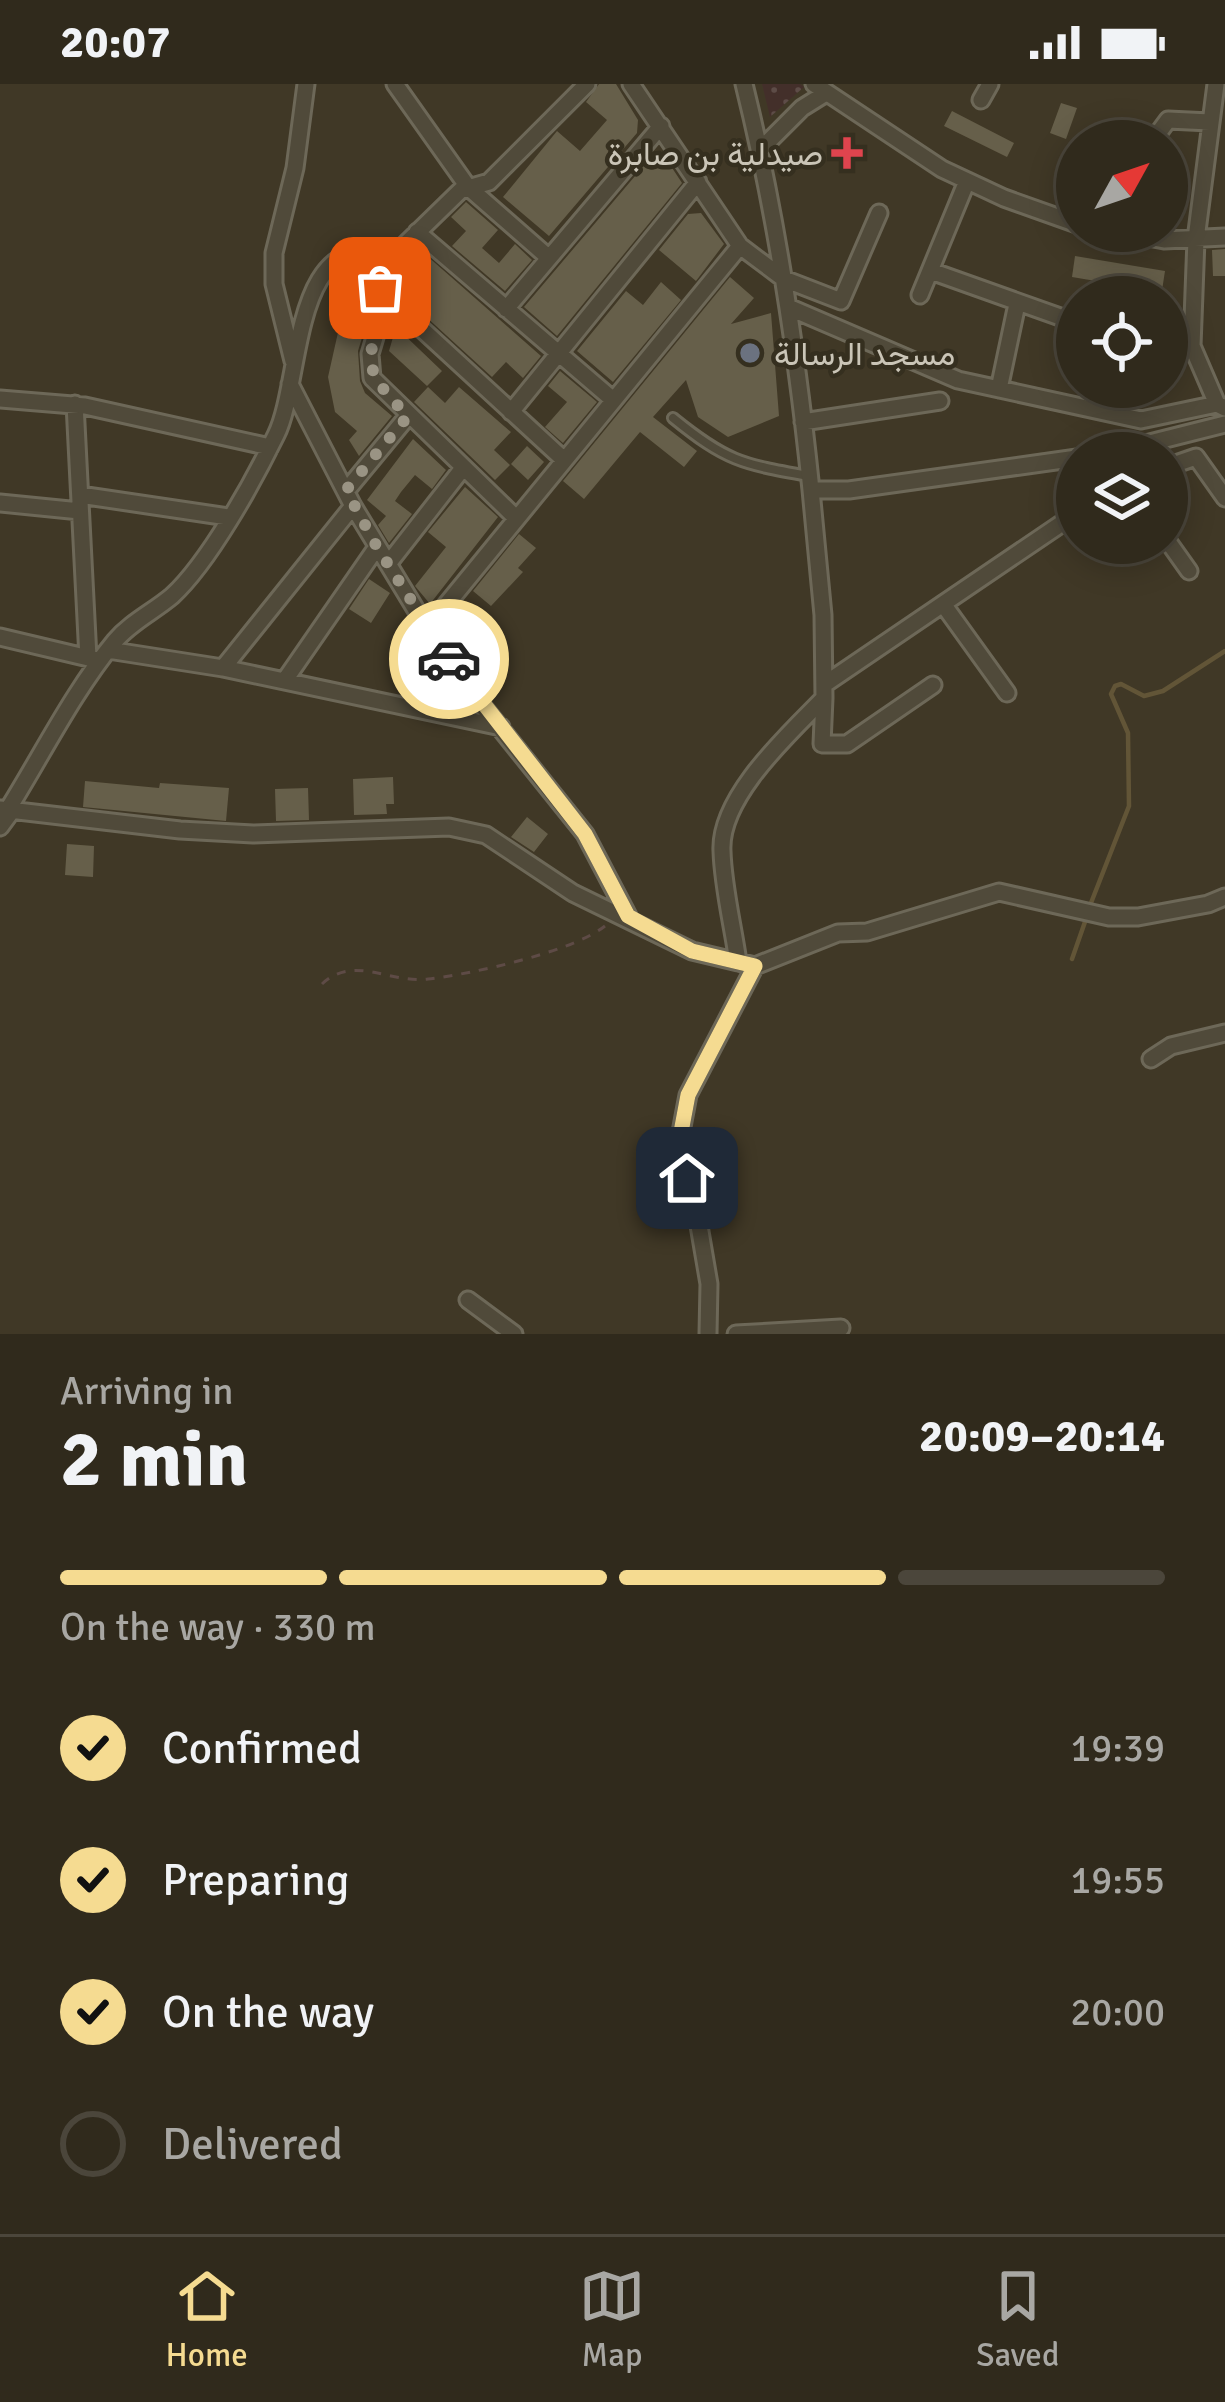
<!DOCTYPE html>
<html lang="en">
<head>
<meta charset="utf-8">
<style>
	:root { --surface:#302a1c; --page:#3c3629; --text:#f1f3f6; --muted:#a8a7a3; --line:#4b463b; --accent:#f5db91 }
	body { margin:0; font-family:Signika,Vazirmatn,sans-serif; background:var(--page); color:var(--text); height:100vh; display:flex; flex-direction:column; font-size:45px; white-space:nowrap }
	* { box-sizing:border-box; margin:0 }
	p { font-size:39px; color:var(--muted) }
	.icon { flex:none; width:66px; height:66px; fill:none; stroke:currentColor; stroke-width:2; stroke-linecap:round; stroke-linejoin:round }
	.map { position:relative; height:1250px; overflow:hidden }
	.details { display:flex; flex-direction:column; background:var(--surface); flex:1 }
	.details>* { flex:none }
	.needle { width:78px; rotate:50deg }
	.buttons { position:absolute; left:1056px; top:36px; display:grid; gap:24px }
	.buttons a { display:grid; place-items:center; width:132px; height:132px; border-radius:50%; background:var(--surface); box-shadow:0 6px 30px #0003,0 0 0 3px var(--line); font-size:60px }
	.pin { position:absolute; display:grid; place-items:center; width:102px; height:102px; color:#fff; margin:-51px; border-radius:24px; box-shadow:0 6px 18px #0006 }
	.courier { position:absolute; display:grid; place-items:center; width:120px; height:120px; margin:-60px; border:9px solid #f5db91; border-radius:50%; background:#fff; color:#222; box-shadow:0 3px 15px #0007 }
	.head em { font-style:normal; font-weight:700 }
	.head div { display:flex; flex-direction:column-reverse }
	.head { display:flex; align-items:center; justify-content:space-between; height:204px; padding:0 60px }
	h1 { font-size:78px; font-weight:700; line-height:90px }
	.bar { display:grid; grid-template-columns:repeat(4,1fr); gap:18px 12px; align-content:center; height:144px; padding:0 60px }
	.bar i { height:15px; border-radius:9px; background:var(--line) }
	.bar .selected { background:var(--accent) }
	.bar p { grid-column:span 4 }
	ol { padding:0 60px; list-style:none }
	li { display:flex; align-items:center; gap:36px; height:132px }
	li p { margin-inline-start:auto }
	li .icon { padding:12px; border-radius:50%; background:var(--accent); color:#111; stroke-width:4 }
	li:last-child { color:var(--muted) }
	li i { width:66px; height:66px; border:6px solid var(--line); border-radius:50% }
	.status { display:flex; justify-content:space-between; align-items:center; height:84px; padding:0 60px; background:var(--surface); direction:ltr }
	.status svg { height:33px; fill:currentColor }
	.tab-bar { display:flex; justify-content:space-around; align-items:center; height:168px; border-top:3px solid var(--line); background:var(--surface); font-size:33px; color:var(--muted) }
	.tab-bar a { display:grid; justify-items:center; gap:6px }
	.tab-bar .selected { color:var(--accent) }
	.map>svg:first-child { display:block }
</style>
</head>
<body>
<div class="status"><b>20:07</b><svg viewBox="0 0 49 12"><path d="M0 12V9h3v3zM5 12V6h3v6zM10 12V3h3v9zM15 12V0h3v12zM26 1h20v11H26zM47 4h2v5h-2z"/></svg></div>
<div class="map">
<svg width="1225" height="1250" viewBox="0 0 1225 1250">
	<defs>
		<pattern id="grass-dots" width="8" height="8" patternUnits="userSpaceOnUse" patternTransform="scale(3)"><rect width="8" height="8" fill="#432f2a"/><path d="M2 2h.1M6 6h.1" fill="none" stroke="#5d4c47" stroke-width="1.8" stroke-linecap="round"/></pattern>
	</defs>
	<rect width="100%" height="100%" fill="#403826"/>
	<!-- grass -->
	<path fill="url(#grass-dots)" d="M762,0H800L804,3L770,33Z"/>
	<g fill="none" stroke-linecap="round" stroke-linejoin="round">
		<!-- stream -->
		<path stroke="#625537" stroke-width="4.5" d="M1089,824L1129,722L1128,649L1111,610L1115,602L1121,600L1144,612L1163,607L1225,567
			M1072,875L1086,835"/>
	</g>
	<!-- building -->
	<path fill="#665f4a" d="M599,0H616L638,36L637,49L549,152L503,113L557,47L580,67L607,36L586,18Z
		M1061,19L1077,24L1066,55L1050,49Z
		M952,27L1014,59L1007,73L944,42Z
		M663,70L682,99L557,252L524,223L652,72Z
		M466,118L498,146L482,164L499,179L515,160L532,176L505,207L452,162L466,147L451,133Z
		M701,129L724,160L696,197L659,166L688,130Z
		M1225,165V192H1213L1212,166Z
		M426,171L541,272L523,294L506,278L492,293L413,221L428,204L411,188Z
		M1075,172L1165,187L1161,213H1142L1143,205L1072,193Z
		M730,193L754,214L731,240L771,229L779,332L728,353L698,333L686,296L653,333L697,367L684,383L640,348L584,415L563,397Z
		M350,195L373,217L358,267L360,297L365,309L392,332L359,372L349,356L357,347L335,328L328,293Z
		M661,198L681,216L613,298L577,267L626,207L643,221Z
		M396,243L442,287L427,302L389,267Z
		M560,287L597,318L563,359L545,343L567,318L548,302Z
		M428,303L445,319L459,303L511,348L494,366L510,381L495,396L414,318Z
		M413,355L446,386L432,405L415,391L401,408L395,417L412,430L389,459L378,441L386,432L367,416Z
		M527,362L544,378L528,396L511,380Z
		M465,403L498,433L430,520L415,502L446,463L428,448Z
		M519,450L536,464L518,484L523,488L491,522L473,507Z
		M369,495L390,509L371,539L349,525Z
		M455,529L471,541L454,562L442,545Z
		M393,693L394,720H386L387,730L354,731L353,695Z
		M85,697L159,704L160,699L229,704L226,737L83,723Z
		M308,704L309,736L276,737L275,705Z
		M527,733L548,750L534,768L511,753Z
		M67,760L94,762L93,793L65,791Z"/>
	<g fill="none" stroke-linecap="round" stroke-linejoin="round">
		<defs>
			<path id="lane" d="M673,334C726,377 741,380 808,392"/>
			<path id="street" d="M395,0L468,103L549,174
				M631,0L740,162L784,195L841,217L879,129
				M744,0C777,133 797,270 811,406H849L1077,374
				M814,0L942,85L1004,114L1077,140
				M1216,0L1196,155L1192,262L1217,320
				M981,16L990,0
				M1099,50L1154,55L1168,36L1210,38
				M760,66L802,24L826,9
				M1116,147L1164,156L1225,153
				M417,148L612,315
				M931,187L1077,239
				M920,211L967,97
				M387,213L370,270L372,294L516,434
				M788,223L958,296L1141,336L1217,320L1225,324
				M506,225L661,42
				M1167,261L1192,262
				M293,277L274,200V169L295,84L306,0
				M290,300L353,422L427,544L468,604L585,750L628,832
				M999,305L1017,220
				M0,315L85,322L270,363
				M75,320L88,574
				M511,328L698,98
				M803,338L940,317
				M1110,369L1225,340
				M563,375L387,213C379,202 378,195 382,183L461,106L489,98L587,0
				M1167,383L1196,373L1225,414
				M346,407L408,332
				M80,411L228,433
				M0,419L80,427
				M1167,456L1189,487
				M388,480L463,384
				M943,520L1007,609
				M442,526L740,162
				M0,553L97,576
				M108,566L223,584L501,643
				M223,584L353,422
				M285,596L377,463
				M825,600L1077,429
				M824,614L822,660H847L933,601
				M0,725L180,746L253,750L449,743L486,751L573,809L692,867L755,882L838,849L867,848L999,808L1109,833H1138L1208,820L1225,813
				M7,727C42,671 73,608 115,557C131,538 153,528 172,512C209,478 253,398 276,351C303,298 290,136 392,174
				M0,743L11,728
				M738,878C733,842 723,803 722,767C719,713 789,650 824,614L823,531L811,406
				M1151,975L1171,962L1225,949
				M468,1216L514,1250
				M708,1250L709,1200L696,1124L678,1064L688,1011L755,882
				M736,1250L841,1244"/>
		</defs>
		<!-- lane casing -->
		<use href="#lane" stroke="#6d6858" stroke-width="14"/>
		<!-- street casing -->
		<use href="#street" stroke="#6d6858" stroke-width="21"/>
		<!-- path -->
		<path stroke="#5e4b46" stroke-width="3" stroke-dasharray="9 9" stroke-linecap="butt" d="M322,900C354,870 390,900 428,895C472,890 572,868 605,842"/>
		<!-- lane -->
		<use href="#lane" stroke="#504a3a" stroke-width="8"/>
		<!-- street -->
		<use href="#street" stroke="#504a3a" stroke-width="15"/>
	</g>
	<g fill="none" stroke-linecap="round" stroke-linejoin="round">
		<!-- done -->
		<path stroke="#9a9484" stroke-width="12" stroke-dasharray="0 21.6" d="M380,204L386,213C368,278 357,281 408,332L346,406L377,463L449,575"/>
		<!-- route -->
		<path stroke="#f5db91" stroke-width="15" d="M449,575L585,750L628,832L692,867L755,882L688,1011L678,1064L687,1094"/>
	</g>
	<!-- markers -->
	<path fill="#e0444e" stroke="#352f1f" stroke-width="4.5" d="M841 51h12v12h12v12h-12v12h-12v-12h-12v-12h12z"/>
	<circle fill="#6b7280" stroke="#352f1f" stroke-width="4.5" cx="750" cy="269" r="12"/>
	<g text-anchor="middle" stroke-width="9" stroke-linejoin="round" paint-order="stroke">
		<!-- poi labels -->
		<g font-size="33" fill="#cac5b7" stroke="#352f1f" text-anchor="end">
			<text x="823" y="81">صيدلية بن صابرة</text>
			<text x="774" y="281" text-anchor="start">مسجد الرسالة</text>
		</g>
	</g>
</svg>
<div class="buttons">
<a><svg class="needle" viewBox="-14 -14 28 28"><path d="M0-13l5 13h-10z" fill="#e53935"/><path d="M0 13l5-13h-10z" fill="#a8a7a3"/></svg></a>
<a><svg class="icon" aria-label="locate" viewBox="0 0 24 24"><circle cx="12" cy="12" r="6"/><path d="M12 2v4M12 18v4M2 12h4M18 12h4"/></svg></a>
<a><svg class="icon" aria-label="layers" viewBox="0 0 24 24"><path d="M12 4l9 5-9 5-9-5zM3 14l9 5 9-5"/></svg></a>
</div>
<div class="pin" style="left:380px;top:204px;background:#ea580c"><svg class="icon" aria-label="bag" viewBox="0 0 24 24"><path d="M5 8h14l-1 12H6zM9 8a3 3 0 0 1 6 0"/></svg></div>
<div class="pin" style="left:687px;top:1094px;background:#1f2937"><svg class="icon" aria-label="home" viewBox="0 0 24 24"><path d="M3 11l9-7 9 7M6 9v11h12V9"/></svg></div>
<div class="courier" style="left:449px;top:575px"><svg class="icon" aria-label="car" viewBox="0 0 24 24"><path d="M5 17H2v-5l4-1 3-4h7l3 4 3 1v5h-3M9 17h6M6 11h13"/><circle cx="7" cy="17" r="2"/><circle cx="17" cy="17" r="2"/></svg></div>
</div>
<section class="details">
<div class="head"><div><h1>2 min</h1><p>Arriving in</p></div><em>20:09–20:14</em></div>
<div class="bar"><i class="selected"></i><i class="selected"></i><i class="selected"></i><i></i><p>On the way · 330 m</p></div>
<ol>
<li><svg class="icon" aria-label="check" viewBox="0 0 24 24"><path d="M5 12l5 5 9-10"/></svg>Confirmed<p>19:39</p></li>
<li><svg class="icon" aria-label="check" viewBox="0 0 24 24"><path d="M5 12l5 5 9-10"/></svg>Preparing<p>19:55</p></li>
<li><svg class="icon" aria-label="check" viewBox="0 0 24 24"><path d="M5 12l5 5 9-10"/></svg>On the way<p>20:00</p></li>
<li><i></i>Delivered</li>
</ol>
</section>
<nav class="tab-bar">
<a class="selected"><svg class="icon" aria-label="home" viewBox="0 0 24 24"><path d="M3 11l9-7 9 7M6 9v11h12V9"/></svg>Home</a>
<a><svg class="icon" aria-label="map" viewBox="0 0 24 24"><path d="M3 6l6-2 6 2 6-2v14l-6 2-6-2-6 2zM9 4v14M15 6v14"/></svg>Map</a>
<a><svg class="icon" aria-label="saved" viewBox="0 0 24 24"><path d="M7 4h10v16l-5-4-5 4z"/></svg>Saved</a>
</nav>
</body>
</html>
